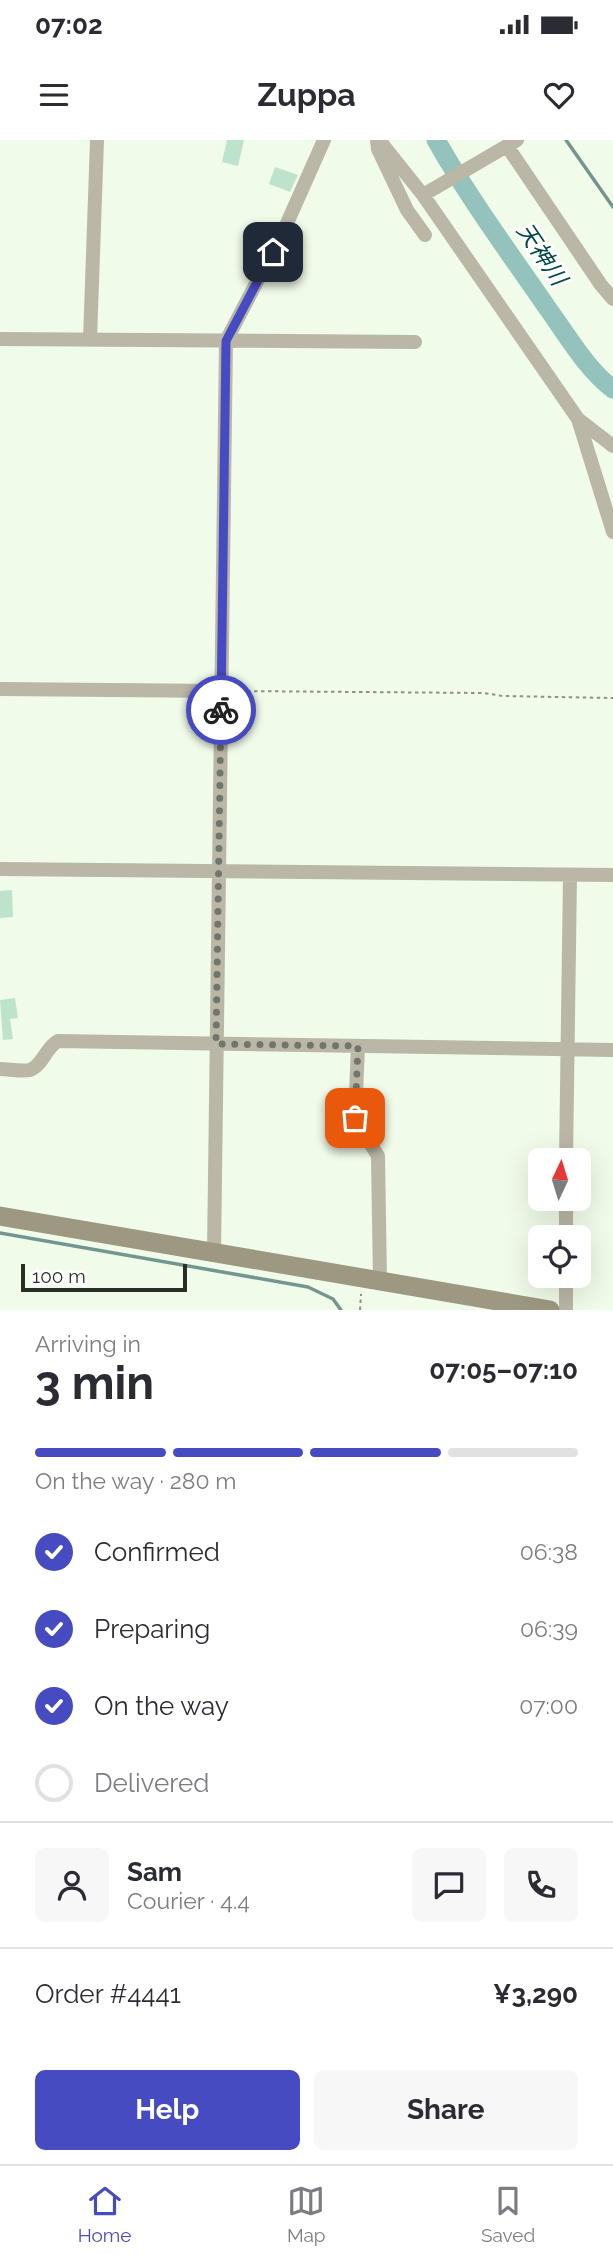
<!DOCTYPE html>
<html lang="en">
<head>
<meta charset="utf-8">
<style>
	:root { --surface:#fff; --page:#f7f7f7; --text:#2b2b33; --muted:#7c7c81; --line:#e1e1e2; --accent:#474bc1 }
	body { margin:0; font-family:Raleway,"Noto Sans JP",sans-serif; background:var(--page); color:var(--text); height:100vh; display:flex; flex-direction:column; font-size:26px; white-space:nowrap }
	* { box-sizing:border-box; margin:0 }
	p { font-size:23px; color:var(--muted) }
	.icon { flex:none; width:38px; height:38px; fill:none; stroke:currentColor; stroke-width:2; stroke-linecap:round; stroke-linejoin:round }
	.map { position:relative; height:1170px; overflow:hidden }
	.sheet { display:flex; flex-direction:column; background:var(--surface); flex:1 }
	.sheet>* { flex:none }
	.needle { width:46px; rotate:4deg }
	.buttons { position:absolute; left:528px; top:1008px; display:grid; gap:14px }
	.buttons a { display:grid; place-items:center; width:63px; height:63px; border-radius:10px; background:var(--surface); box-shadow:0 7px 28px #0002; font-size:35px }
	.scale { position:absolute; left:21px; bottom:18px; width:166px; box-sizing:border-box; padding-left:7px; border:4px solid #2a2e27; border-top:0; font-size:19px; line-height:24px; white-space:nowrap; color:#2a2e27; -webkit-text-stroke:5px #fff; paint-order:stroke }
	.pin { position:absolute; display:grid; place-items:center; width:60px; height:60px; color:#fff; margin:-30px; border-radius:14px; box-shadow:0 4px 10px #0006 }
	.courier { position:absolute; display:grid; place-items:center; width:70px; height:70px; margin:-35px; border:5px solid #474bc1; border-radius:50%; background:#fff; color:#222; box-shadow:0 2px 9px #0007 }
	.headline em { font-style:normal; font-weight:700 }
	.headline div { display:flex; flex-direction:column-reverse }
	.headline { display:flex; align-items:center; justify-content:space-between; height:119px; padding:0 35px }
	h1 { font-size:46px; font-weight:700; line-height:52px }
	.bar { display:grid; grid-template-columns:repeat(4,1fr); gap:10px 7px; align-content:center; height:84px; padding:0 35px }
	.bar i { height:9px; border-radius:5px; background:var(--line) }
	.bar .current { background:var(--accent) }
	.bar p { grid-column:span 4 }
	.line { display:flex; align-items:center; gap:18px; padding:0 35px; border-top:2px solid var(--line) }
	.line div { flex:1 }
	.round { display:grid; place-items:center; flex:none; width:74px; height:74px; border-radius:10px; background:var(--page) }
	ol { padding:0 35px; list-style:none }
	li { display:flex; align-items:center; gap:21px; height:77px }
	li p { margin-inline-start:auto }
	li .icon { padding:7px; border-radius:50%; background:var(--accent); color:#fff; stroke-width:4 }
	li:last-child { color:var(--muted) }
	li i { width:38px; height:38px; border:4px solid var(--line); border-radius:50% }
	.primary-button { display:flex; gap:14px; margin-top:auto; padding:14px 35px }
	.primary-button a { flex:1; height:80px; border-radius:10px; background:var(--accent); color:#fff; font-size:28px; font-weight:700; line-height:80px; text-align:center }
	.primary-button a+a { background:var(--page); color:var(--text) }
	.status { display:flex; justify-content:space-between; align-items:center; height:49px; padding:0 35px; background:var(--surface); direction:ltr }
	.status svg { height:19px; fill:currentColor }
	header { display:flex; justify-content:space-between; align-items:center; height:91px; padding:0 35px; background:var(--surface); font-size:32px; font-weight:700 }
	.tabs { display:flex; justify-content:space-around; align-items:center; height:98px; border-top:2px solid var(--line); background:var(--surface); font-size:19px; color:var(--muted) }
	.tabs a { display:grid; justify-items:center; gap:4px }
	.tabs .current { color:var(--accent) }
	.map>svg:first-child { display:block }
</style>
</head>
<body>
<div class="status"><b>07:02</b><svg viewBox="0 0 49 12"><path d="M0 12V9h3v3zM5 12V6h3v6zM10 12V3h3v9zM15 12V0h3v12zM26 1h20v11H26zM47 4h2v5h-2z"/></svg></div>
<header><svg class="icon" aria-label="menu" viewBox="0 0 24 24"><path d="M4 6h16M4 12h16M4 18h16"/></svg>Zuppa<svg class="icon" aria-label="heart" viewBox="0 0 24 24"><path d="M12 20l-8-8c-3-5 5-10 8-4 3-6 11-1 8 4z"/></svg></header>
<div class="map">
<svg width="613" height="1170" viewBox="0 0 613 1170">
	<rect width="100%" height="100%" fill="#f1fbe9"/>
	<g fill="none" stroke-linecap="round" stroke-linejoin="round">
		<!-- stream -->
		<path stroke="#749690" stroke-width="3.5" d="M566,0L613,67
			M0,1093L308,1147L333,1159L341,1170"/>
		<!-- river -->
		<path stroke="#94c3bd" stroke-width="19" d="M436,0C469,58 508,111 546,166C565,192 587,230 613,249"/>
	</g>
	<!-- building -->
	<path fill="#bee3cc" d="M227,0H244L238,26L222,22Z
		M275,27L298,35L290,52L269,44Z
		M12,750L13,777L0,778V751Z
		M15,858L18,878L10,879L13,899L3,900L0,860Z"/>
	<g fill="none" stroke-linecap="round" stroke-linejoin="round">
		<!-- path -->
		<path stroke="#8c9386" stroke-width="2" stroke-dasharray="3.5 3.5" stroke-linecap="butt" d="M233,551L483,553L503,556L613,558
			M360,1170L361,1154"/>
		<!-- street -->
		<path stroke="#bab7a7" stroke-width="14" d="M379,0L423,55L578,279L613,306
			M377,1L378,9L407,70L425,95
			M507,6L601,145L613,159
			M423,55L517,0
			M0,199L415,202
			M90,200L97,0
			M578,279L613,392
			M0,549L221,551
			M0,729L613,735
			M358,906L355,978L378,1016L380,1141
			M0,929C8,929 22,932 30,930C43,925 46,907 58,901L613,910
			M566,1020L570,736
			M566,1097V1059
			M214,1113L226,201L284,90L324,0
			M566,1170V1136"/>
		<!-- secondary -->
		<path stroke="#9c9881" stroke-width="19" d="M0,1076L550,1170"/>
	</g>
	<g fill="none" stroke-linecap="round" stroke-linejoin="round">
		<!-- done -->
		<path stroke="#70766b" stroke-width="7" stroke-dasharray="0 12.6" d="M221,570L216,904L358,906L355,978"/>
		<!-- route -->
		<path stroke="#474bc1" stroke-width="9" d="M221,570L226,201L273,112"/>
	</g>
	<g text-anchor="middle" stroke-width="6" stroke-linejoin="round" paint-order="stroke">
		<!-- water labels -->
		<g font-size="23" font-style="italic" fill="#014945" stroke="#fff">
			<text transform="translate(542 114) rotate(56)" y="8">天神川</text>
		</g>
	</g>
</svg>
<div class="buttons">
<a><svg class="needle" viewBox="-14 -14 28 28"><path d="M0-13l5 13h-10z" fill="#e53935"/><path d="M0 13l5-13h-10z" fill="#7c7c81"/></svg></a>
<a><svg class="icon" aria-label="locate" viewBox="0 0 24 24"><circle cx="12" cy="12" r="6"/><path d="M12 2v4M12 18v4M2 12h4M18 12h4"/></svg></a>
</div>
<div class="scale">100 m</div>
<div class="pin" style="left:355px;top:978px;background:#ea580c"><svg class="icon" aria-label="bag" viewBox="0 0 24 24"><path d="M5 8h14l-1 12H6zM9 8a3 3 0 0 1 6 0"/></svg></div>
<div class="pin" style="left:273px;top:112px;background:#1f2937"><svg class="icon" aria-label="home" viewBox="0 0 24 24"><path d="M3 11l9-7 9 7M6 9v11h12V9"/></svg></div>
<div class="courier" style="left:221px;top:570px"><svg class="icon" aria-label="bike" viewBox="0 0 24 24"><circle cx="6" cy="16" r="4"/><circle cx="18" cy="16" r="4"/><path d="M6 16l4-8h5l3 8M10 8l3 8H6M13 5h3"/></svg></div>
</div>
<section class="sheet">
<div class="headline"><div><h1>3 min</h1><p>Arriving in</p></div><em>07:05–07:10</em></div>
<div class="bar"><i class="current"></i><i class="current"></i><i class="current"></i><i></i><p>On the way · 280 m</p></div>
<ol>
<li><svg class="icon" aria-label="check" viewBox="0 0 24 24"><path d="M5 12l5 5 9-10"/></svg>Confirmed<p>06:38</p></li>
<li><svg class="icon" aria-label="check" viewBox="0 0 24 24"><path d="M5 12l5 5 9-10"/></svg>Preparing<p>06:39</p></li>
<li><svg class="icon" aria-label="check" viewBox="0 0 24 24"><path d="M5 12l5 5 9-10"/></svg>On the way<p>07:00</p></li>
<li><i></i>Delivered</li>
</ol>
<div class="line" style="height:126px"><a class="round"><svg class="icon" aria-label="person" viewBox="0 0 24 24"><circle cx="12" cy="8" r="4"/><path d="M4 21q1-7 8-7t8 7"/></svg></a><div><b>Sam</b><p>Courier · 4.4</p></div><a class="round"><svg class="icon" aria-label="chat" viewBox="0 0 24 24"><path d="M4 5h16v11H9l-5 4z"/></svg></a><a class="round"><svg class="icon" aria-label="phone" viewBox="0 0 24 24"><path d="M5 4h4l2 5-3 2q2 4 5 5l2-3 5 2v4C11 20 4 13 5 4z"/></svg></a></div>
<div class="line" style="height:91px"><div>Order #4441</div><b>¥3,290</b></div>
<div class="primary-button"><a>Help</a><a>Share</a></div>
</section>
<nav class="tabs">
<a class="current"><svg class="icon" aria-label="home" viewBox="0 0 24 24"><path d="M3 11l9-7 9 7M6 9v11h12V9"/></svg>Home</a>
<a><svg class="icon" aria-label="map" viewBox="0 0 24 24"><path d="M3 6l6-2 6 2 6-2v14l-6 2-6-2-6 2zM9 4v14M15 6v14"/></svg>Map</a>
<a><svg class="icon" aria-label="saved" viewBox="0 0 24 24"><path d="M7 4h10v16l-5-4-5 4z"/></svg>Saved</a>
</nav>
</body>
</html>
